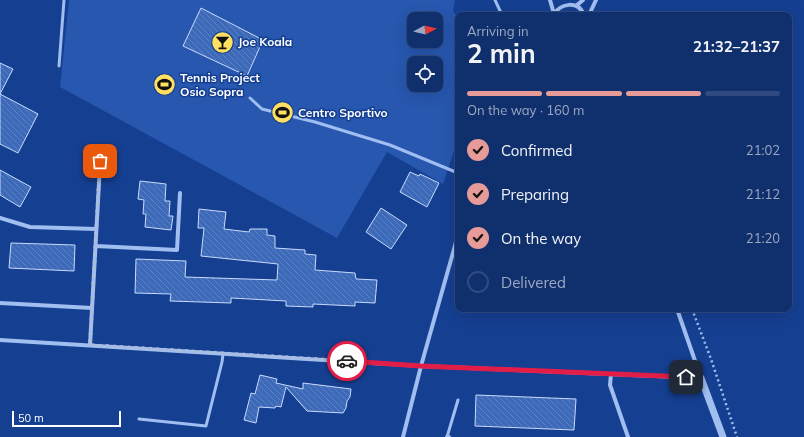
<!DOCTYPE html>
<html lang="en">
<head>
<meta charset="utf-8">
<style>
	:root { --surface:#102f6d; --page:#1e3b75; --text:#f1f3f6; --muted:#9ca9c2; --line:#304a80; --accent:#e69b98 }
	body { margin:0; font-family:Mulish,sans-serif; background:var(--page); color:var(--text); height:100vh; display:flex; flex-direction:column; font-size:15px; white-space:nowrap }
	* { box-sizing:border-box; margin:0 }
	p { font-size:13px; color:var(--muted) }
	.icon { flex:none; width:22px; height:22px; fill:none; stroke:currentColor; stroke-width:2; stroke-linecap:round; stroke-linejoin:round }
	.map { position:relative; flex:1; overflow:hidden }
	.panel { position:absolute; left:455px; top:12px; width:337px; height:300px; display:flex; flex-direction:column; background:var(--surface); border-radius:8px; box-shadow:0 4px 16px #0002,0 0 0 1px var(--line) }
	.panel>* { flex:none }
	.needle { width:26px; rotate:83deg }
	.fabs { position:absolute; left:407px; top:12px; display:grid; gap:8px }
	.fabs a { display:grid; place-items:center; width:36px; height:36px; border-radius:8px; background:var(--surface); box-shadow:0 4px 16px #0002,0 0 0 1px var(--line); font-size:20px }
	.scale { position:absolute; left:12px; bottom:10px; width:109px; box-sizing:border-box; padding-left:4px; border:2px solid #fff; border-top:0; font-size:11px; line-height:14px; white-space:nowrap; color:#fff; -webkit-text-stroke:3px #153f91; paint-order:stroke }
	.pin { position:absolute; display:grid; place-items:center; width:34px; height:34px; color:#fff; margin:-17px; border-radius:8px; box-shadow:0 2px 6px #0006 }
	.courier { position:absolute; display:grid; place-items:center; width:40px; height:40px; margin:-20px; border:3px solid #e11d48; border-radius:50%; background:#fff; color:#222; box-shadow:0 1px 5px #0007 }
	.overview em { font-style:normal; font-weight:700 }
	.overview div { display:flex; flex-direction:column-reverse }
	.overview { display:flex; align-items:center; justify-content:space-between; height:68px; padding:0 12px }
	h1 { font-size:26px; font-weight:700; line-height:30px }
	.bar { display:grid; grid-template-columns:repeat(4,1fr); gap:6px 4px; align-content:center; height:48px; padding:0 12px }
	.bar i { height:5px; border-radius:3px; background:var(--line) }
	.bar .active { background:var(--accent) }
	.bar p { grid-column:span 4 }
	ol { padding:0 12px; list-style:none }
	li { display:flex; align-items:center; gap:12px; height:44px }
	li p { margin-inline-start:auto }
	li .icon { padding:4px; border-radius:50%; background:var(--accent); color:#111; stroke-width:4 }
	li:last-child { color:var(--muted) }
	li i { width:22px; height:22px; border:2px solid var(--line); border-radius:50% }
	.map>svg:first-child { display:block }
</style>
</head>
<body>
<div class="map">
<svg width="804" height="437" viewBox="0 0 804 437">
	<defs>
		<pattern id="building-back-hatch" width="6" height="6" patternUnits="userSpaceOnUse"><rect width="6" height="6" fill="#3d69b9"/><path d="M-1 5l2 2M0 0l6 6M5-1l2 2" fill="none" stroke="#5a80c4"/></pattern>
	</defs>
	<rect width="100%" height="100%" fill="#153f91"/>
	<!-- pitch -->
	<path fill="#2757af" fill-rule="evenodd" d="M69,0H455L453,11L458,17V139L443,184L387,152L337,238L60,87ZM414,19H436V41H414ZM414,63H436V85H414Z"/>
	<!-- building -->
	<path fill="url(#building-back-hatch)" stroke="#c8dbfc" d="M201,8L263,40L247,76L183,46Z
		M0,63L13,69L0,94L38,114L18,153L0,144Z
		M0,170L31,187L20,207L0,195Z
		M410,172L419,176L420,174L439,183L427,207L400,192Z
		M140,181L166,184L165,201H170L169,216H173L171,230L145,227L146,214H143L144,200L138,199Z
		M381,208L407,225L391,249L366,232Z
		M199,209L226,212L224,229L249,232L250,229H267V235L275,236V248L305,250V254L316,255L315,270L355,273L356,279L377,280L375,303L355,302V306L313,304V307L286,306V301L231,298V303L170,301L171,294L135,293L136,259L186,261L185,277L277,280L278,264L201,256L204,228H198Z
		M11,243L75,245L74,271L9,268Z
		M260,375L277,379L276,383L303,389V383L351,389L350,397L347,401L346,408L343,413L307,411L286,387L281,407L276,406L275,408L259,407L256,423L244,420L251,393L255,394Z
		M476,395L576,399L574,430L475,426Z"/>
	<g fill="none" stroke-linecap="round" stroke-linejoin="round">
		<!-- path -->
		<path stroke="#a1bef1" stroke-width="2.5" stroke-dasharray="2 3" stroke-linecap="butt" d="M692,309L711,359L737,437"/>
		<!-- service -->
		<path stroke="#a1bef1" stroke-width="3" d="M495,0L502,15
			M59,66L64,0
			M250,98L262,109L315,122L390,145L458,173
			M139,419L206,426L222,362L223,354
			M447,437L458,400"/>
		<!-- minor -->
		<path stroke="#a1bef1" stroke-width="4" d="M550,0L554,14
			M576,6L583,0
			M553,15C561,3 578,0 584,15
			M589,15L596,0
			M0,218L30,227L96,229
			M96,246L177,250L180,193
			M0,303L92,308
			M0,340L421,366L701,378L677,309
			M90,345L101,147
			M611,374L610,385L628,437
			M403,437L421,366L458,235
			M447,437H449"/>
		<!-- tertiary -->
		<path stroke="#a1bef1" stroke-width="7" d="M701,378L723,437"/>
	</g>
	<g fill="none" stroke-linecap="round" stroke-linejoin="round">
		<!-- done -->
		<path stroke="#adbcd8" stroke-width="4" stroke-dasharray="0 7.2" d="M100,161L90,345L347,361"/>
		<!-- route -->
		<path stroke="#e11d48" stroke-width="5" d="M347,361L421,366L686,377"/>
	</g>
	<!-- icons -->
	<defs>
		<symbol id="bar-disc" viewBox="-11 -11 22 22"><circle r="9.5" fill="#ffe061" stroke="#153f91"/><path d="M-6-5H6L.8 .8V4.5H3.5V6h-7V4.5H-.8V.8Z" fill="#111"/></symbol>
		<symbol id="stadium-disc" viewBox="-11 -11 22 22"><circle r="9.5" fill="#ffe061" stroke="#153f91"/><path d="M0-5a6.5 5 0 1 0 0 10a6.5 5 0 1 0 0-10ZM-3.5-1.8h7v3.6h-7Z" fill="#111"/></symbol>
	</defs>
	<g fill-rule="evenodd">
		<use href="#bar-disc" x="210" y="30" width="25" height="25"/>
		<use href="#stadium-disc" x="152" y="72" width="25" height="25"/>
		<use href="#stadium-disc" x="270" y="100" width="25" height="25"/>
	</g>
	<g text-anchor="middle" stroke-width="3" stroke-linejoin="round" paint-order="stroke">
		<!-- poi labels -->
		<g font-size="12" font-weight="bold" fill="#fff" stroke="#153f91" text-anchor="start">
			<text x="238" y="46">Joe Koala</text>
			<text x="180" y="82">Tennis Project<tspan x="180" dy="14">Osio Sopra</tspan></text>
			<text x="298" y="117">Centro Sportivo</text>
		</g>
	</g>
</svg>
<div class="fabs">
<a><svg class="needle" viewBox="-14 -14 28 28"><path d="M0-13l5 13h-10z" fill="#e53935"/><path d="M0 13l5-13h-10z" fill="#9ca9c2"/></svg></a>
<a><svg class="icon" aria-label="locate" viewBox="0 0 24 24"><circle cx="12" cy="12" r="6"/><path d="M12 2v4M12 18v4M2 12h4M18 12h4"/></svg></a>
</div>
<div class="scale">50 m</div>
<div class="pin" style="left:100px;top:161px;background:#ea580c"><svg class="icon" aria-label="bag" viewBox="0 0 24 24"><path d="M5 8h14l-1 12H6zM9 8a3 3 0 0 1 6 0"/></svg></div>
<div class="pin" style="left:686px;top:377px;background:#1f2937"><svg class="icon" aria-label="home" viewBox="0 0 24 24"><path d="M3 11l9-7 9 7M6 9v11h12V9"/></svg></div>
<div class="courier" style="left:347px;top:361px"><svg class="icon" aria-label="car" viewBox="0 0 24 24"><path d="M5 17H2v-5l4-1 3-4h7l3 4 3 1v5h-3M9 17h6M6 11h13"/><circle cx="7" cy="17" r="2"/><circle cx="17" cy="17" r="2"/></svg></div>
<section class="panel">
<div class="overview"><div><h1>2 min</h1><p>Arriving in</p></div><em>21:32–21:37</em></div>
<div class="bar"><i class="active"></i><i class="active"></i><i class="active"></i><i></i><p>On the way · 160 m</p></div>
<ol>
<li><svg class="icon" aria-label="check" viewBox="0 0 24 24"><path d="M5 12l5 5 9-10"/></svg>Confirmed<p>21:02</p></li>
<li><svg class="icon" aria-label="check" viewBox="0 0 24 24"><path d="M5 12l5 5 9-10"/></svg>Preparing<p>21:12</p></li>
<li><svg class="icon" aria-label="check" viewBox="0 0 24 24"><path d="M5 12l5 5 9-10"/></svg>On the way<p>21:20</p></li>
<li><i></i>Delivered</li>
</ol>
</section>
</div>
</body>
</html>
